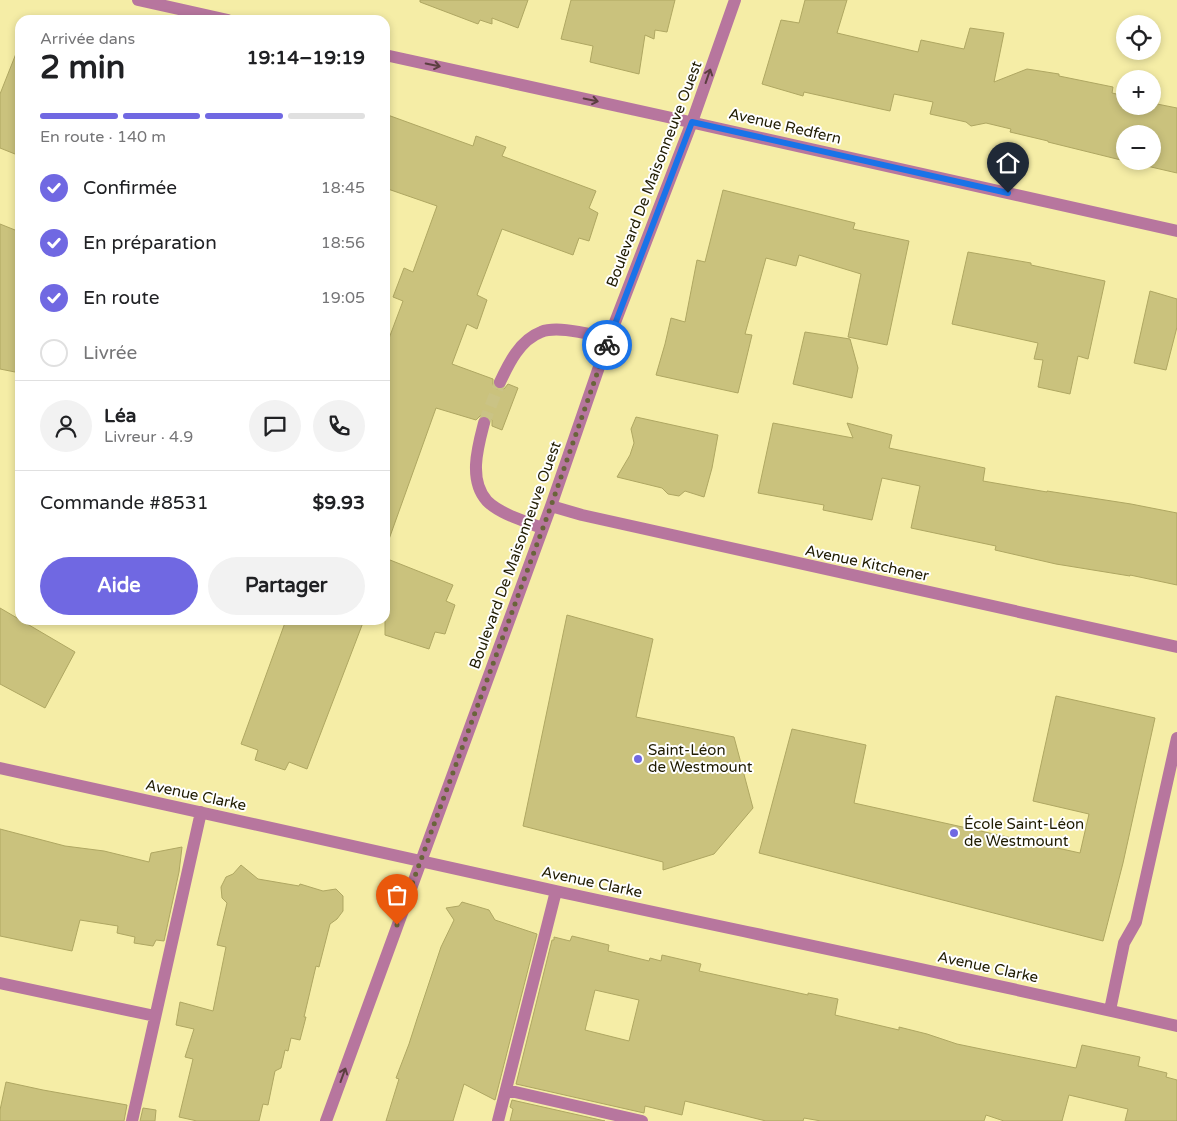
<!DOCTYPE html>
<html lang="fr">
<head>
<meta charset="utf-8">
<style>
	:root { --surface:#fff; --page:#f2f2f2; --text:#202124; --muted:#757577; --line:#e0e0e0; --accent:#7068e2 }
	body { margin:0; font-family:"Varela Round",sans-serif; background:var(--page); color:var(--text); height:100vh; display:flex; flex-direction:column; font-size:19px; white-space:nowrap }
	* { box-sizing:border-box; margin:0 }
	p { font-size:16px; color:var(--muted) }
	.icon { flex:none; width:28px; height:28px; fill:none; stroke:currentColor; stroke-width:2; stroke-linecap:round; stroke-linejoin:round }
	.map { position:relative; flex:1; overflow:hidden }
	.sheet { position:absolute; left:15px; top:15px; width:375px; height:610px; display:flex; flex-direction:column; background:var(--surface); border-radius:15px; box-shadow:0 2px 8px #0003 }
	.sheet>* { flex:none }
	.controls { position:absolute; left:1116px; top:15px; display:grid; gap:10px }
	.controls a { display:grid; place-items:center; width:45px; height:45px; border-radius:50%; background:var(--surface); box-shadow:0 2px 8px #0003; font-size:25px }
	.pin { position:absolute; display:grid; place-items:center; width:42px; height:42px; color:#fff; margin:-51px -21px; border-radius:50% 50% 50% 0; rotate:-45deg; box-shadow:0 0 5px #0007 }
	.pin .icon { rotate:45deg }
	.courier { position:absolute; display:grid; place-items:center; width:50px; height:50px; margin:-25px; border:4px solid #1a73e8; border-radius:50%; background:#fff; color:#222; box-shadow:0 1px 6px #0007 }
	.summary em { font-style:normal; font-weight:700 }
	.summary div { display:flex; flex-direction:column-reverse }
	.summary { display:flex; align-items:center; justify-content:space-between; height:85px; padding:0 25px }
	h1 { font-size:32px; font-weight:700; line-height:38px }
	.bar { display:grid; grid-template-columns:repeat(4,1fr); gap:8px 5px; align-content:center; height:60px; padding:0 25px }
	.bar i { height:6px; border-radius:4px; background:var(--line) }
	.bar .on { background:var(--accent) }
	.bar p { grid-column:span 4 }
	.line { display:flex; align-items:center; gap:12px; padding:0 25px; border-top:1px solid var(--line) }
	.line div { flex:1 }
	.round { display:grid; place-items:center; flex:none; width:52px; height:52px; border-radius:26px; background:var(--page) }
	ol { padding:0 25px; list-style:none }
	li { display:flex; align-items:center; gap:15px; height:55px }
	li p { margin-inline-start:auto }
	li .icon { padding:5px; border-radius:50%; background:var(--accent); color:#fff; stroke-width:4 }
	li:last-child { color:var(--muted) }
	li i { width:28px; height:28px; border:2px solid var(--line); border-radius:50% }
	.primary-button { display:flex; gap:10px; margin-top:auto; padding:10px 25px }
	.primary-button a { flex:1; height:58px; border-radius:30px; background:var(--accent); color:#fff; font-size:20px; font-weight:700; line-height:58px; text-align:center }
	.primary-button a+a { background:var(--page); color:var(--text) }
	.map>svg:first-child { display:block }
</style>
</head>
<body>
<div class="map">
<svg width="1177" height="1121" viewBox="0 0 1177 1121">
	<rect width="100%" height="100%" fill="#f5eda6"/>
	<!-- building -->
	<path fill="#cac27d" stroke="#afa762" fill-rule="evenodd" d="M420,0H528L518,28L492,18V24L480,20L478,24L420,2Z
		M571,0H675L667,32L655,30L654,39L645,35L639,74L590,62L593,46L561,39Z
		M805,0H847L837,33L918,52L921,40L964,49L970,28L1004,33L994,82L1027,69L1059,74V76L1113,87L1112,93L1125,96V106H1152V103L1177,108V173L1125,161H1152V134H1125V161L1048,142V141L1010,132L1011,129L986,123L971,126L966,122L930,114L933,102L894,94L890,111L804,92L803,96L762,84L781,20L799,23Z
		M19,46L20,47V156L0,148V94Z
		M385,114L473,146L476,136L506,147L502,156L596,191L589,208L598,213L589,241L579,238L573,255L502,229L477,295L487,300L477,329L467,324L452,364L493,379V386L497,389H504L508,384L518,388L502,430L492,426V420L486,415H481L476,420L436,408L388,542H385V349L403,301L393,297L404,268L413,272L437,206L385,188Z
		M723,190L855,223L853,229L909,241L887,345L848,337L861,274L799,255L796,266L766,258L745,334L752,335L738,393L656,375L665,344L671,318L685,322L697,260L705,262Z
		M0,224L20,232V373L0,369Z
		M968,252L1031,263V265L1105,281L1088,359L1078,356L1070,394L1038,387L1043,360L1034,359L1038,343L952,324Z
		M1150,291L1177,299V327L1166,370L1134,363Z
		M805,332L850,339L858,368L852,398L793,384Z
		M636,417L718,435L712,468L704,497L685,491L679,496L668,494L662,488L617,477L630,455L634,443L631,429Z
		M773,423L853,438L847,423L892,435L889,448L985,468L983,481L1047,492V491L1131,504L1177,513V585L1130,575V576L1056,564L995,550L996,546L911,528L920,486L882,478L872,520L823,510L824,505L758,493Z
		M385,558L453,585L446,601L455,605L445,634L435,632L429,649L385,635Z
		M0,608L75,652L45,708L0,684Z
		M567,615L653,639L636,717L734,737L753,808L714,854L663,870V862L523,826Z
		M286,620H364L307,769L289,762L285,770L255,760L258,750L241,744Z
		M1056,696L1155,718L1123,863L1103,941L759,853L792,729L866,745L854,803L1080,853L1089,814L1033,801Z
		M0,829L65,846L104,851L149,862L151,853L182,847L179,872L164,941L156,940L153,946L134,943L135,937L117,933L118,926L80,920L72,951L0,936Z
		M241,865L258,879L299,886L300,884L323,891L336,889L343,896V911L337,919L330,924L319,967L316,966L304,1017H306L300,1040L291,1038L288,1051L285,1050L281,1068L275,1071L268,1105L263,1104L259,1121H197L179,1117L193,1059L185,1057L194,1029L176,1025L180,1002L213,1011L226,947L217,945L227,903L222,898L221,887L226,877L233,874Z
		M462,902L489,910L495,920L537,934L495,1100L464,1084L453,1121H386L399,1079L396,1078L409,1044L417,1019L441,947L454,920L446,908L459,906Z
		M572,936L609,945L608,951L649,961L650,958L661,961L662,955L701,964L699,971L808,995V993L838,999L835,1015L899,1030V1027L927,1034L957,1044L986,1050L1076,1068L1082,1045L1140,1057L1138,1066L1167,1073L1166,1077L1177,1080V1121H1125L1128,1109L1069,1095L1062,1121H1004L986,1115L984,1121H821L804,1118L803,1121H766L685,1101L682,1115L645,1106L644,1113L516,1084L552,940H554V937L570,941ZM595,990L639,1000L629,1041L585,1030Z
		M6,1082L43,1090L127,1105L124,1121H0V1110Z
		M512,1100L605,1121H510L513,1109L510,1107Z
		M143,1108L156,1110L155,1121H140Z"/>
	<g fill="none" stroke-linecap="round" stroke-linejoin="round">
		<!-- minor-tunnel -->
		<path stroke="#cac385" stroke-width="12" stroke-dasharray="12 6" stroke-linecap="butt" d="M484,423L500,382"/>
		<!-- minor -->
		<path stroke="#b7769e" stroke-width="12" d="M138,0L228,20
			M385,55L672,118L1177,231
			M500,382C509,363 520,340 541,332C558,325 591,335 609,338
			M484,423C478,446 468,480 487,501C500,514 525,521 542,528
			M551,506L582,515L1177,647
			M0,768C185,809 370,851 556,891C763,936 971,978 1177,1026
			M0,983L155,1016
			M1110,1010L1124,943L1136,922L1177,738
			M506,1090L642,1121
			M132,1121L201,812
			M326,1121L551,506L609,338L692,122L735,0
			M498,1121L556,891"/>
	</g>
	<!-- one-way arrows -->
	<defs><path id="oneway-shaft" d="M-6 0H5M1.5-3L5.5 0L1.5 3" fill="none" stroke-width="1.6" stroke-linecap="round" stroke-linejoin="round" transform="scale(1.25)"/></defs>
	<g stroke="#5c3f40">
		<use href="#oneway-shaft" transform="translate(433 65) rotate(12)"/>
		<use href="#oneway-shaft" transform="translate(708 76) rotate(-71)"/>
		<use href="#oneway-shaft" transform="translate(591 100) rotate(12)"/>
		<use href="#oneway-shaft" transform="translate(343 1075) rotate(-70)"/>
	</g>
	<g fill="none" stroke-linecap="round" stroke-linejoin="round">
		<!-- done -->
		<path stroke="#6a643b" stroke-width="5" stroke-dasharray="0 9" d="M397,925L551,506L607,345"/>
		<!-- route -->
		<path stroke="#1a73e8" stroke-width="6" d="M607,345L692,122L1008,193"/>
	</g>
	<!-- markers -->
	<g fill="#7068e2" stroke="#fff" stroke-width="2">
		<circle cx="638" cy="759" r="5"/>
		<circle cx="954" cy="833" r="5"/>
	</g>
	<g text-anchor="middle" stroke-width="4" stroke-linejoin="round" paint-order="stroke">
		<!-- street labels -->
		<g font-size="15" fill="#1f1b01" stroke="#fff">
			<text transform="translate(785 126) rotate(13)" y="5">Avenue Redfern</text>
			<text transform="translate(654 174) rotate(-69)" y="5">Boulevard De Maisonneuve Ouest</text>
			<text transform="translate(515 555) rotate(-70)" y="5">Boulevard De Maisonneuve Ouest</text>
			<text transform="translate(867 563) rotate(12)" y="5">Avenue Kitchener</text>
			<text transform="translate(196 795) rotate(12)" y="5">Avenue Clarke</text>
			<text transform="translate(592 882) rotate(12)" y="5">Avenue Clarke</text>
			<text transform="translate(988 967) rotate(12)" y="5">Avenue Clarke</text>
		</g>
		<!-- poi labels -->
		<g font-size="15" fill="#1f1b01" stroke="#fff" text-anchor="start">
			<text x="648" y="755">Saint-Léon<tspan x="648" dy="17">de Westmount</tspan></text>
			<text x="964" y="829">École Saint-Léon<tspan x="964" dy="17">de Westmount</tspan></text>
		</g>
	</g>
</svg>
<div class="controls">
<a><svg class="icon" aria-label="locate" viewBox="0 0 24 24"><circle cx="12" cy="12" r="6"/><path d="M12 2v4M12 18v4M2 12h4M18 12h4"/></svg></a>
<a>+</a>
<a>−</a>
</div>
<div class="pin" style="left:397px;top:925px;background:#ea580c"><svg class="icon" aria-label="bag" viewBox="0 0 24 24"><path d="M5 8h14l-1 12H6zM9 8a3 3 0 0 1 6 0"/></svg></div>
<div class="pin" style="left:1008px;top:193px;background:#1f2937"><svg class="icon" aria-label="home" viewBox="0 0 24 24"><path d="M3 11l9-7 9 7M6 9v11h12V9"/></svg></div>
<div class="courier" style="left:607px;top:345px"><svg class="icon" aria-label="bike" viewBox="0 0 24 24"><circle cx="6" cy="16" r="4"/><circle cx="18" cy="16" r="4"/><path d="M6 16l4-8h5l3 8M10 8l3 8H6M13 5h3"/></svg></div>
<section class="sheet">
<div class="summary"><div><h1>2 min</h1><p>Arrivée dans</p></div><em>19:14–19:19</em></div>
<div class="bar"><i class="on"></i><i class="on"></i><i class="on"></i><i></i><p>En route · 140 m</p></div>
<ol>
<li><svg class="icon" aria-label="check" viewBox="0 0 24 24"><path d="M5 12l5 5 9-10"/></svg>Confirmée<p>18:45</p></li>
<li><svg class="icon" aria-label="check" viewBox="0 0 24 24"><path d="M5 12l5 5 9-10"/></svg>En préparation<p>18:56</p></li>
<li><svg class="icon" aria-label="check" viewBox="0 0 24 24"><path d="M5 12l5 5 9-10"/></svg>En route<p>19:05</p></li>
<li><i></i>Livrée</li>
</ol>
<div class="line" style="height:90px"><a class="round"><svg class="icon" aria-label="person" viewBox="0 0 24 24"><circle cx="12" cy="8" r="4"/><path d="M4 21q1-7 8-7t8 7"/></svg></a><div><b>Léa</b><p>Livreur · 4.9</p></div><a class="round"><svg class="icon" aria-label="chat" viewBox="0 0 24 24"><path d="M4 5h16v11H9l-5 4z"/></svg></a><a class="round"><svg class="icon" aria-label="phone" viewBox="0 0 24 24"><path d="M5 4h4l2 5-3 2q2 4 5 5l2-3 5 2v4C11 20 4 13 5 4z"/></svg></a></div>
<div class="line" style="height:65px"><div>Commande #8531</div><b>$9.93</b></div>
<div class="primary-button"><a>Aide</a><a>Partager</a></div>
</section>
</div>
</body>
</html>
